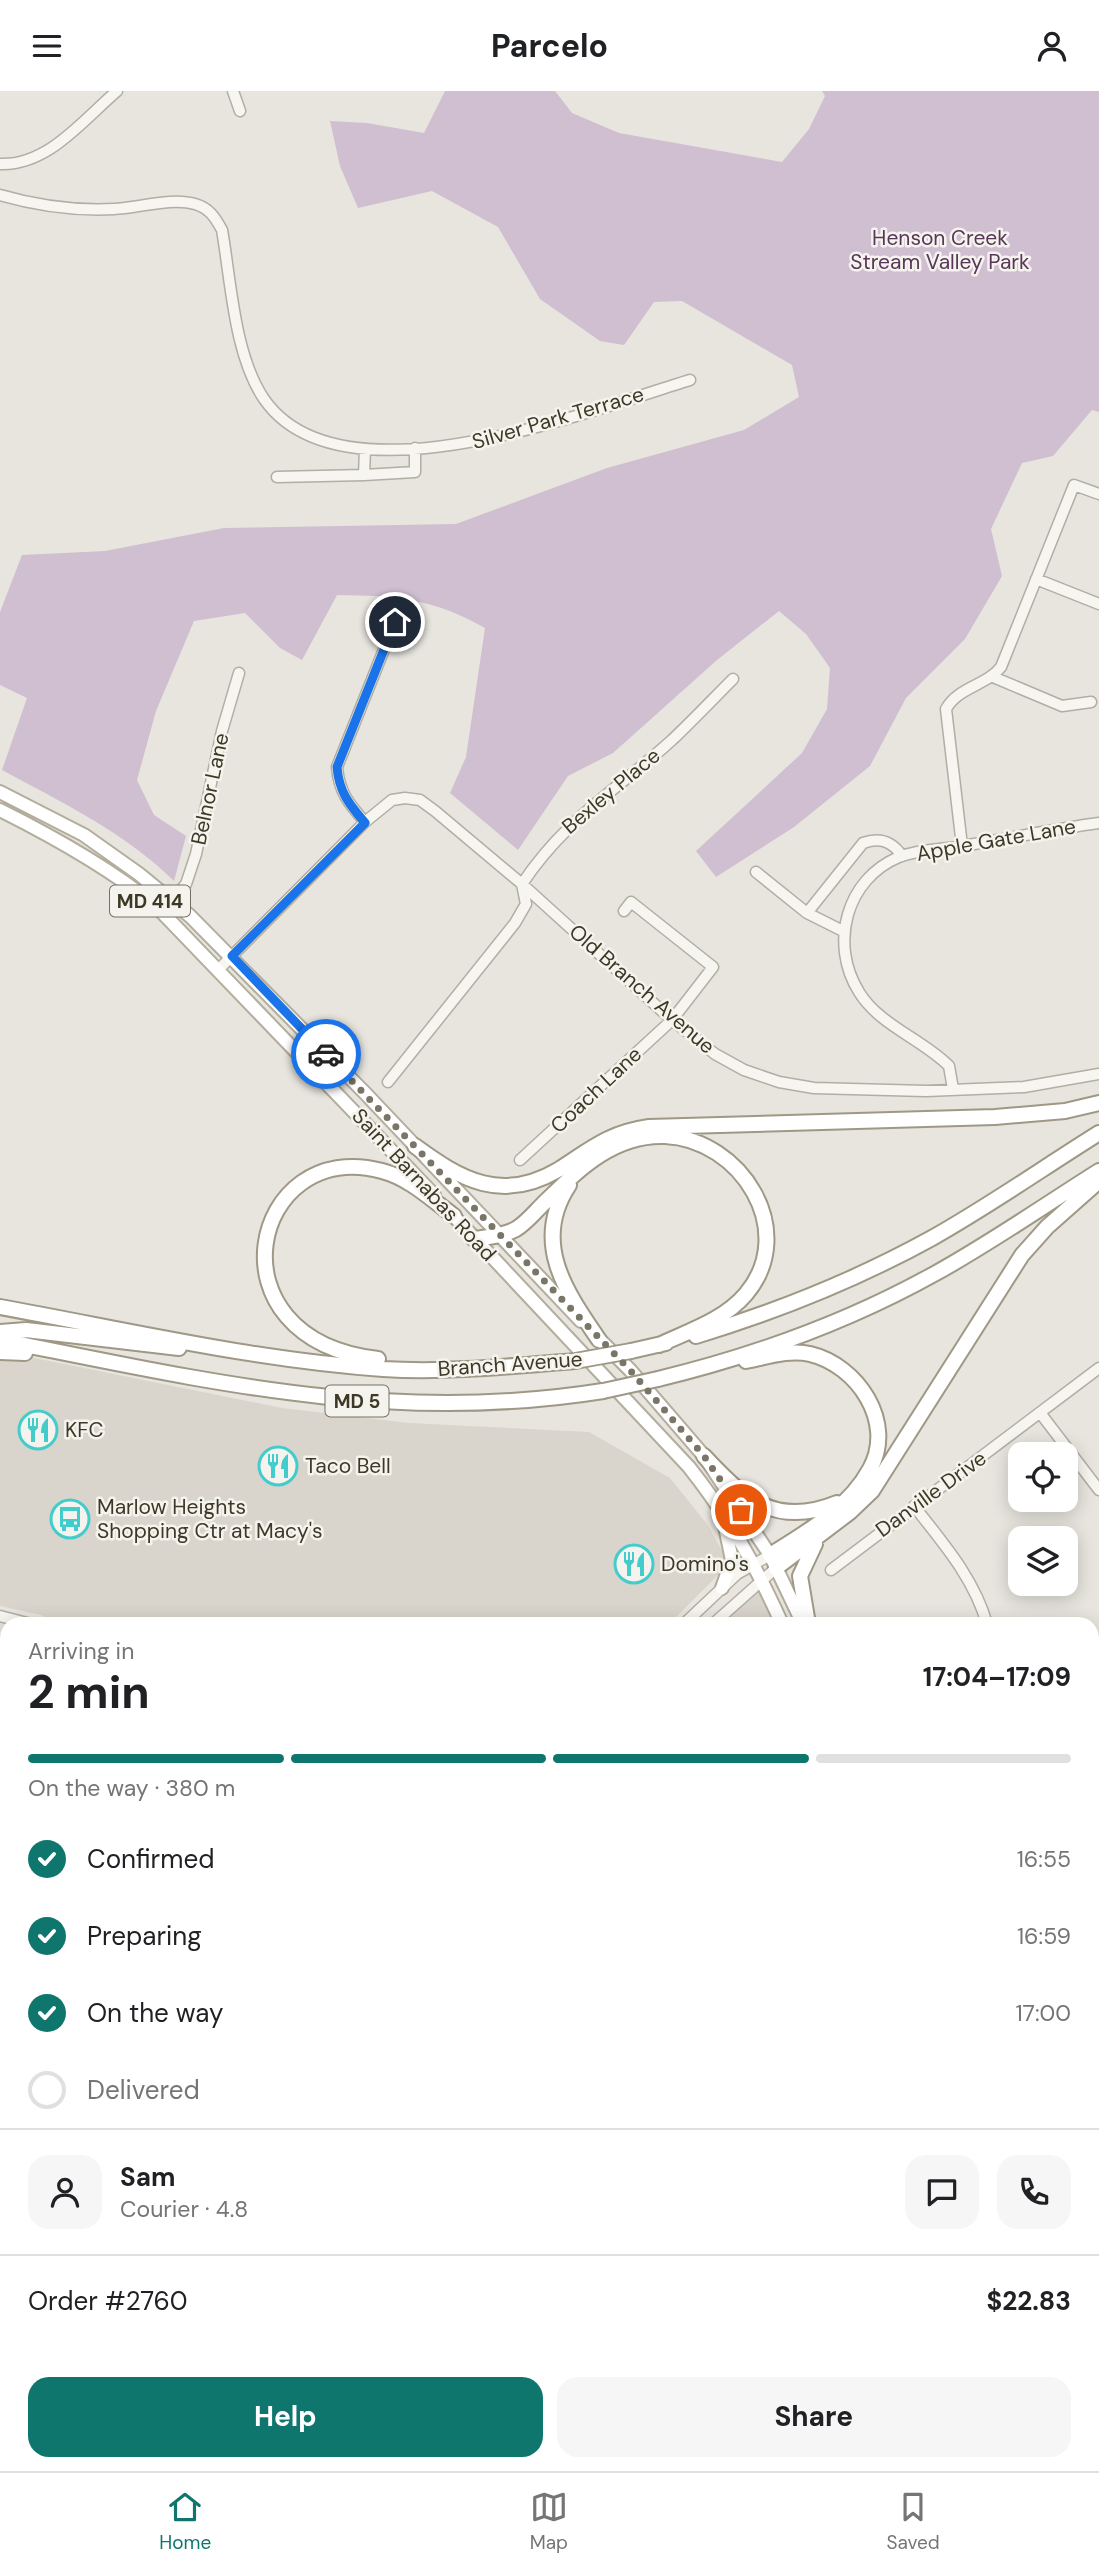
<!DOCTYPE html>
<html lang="en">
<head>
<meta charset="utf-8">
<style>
	:root { --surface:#fff; --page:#f6f6f6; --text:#202124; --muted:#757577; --line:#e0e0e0; --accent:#0f766e }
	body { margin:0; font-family:"DM Sans",sans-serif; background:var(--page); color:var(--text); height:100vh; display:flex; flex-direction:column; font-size:26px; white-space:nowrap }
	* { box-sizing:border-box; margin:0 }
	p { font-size:23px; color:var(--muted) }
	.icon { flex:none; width:38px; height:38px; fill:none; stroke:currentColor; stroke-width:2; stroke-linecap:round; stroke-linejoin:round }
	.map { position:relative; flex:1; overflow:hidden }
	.side { position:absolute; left:0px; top:1526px; width:1099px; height:854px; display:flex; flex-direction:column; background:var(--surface); border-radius:21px 21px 0 0; box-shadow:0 4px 18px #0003 }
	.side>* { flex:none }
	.controls { position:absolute; left:1008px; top:1351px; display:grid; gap:14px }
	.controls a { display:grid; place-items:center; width:70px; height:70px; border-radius:14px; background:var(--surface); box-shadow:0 4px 18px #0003; font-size:35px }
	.pin { position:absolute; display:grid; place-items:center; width:60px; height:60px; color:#fff; margin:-30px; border:4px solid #fff; border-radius:50%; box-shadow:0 2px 7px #0007 }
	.courier { position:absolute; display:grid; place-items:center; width:70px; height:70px; margin:-35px; border:5px solid #1a73e8; border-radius:50%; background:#fff; color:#222; box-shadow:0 2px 9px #0007 }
	.head em { font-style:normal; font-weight:700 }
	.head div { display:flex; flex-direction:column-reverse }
	.head { display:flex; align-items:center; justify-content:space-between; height:119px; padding:0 28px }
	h1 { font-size:46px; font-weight:700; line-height:52px }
	.bar { display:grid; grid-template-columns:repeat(4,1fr); gap:10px 7px; align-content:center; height:84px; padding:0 28px }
	.bar i { height:9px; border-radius:5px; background:var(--line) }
	.bar .current { background:var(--accent) }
	.bar p { grid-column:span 4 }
	.line { display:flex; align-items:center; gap:18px; padding:0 28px; border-top:2px solid var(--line) }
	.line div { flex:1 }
	.round { display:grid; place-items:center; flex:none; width:74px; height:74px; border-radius:21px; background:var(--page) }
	ol { padding:0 28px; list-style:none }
	li { display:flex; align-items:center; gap:21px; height:77px }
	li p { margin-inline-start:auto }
	li .icon { padding:7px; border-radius:50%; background:var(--accent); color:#fff; stroke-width:4 }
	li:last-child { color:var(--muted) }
	li i { width:38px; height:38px; border:4px solid var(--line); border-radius:50% }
	.action { display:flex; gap:14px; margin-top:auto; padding:14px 28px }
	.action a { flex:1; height:80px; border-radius:21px; background:var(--accent); color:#fff; font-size:28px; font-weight:700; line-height:80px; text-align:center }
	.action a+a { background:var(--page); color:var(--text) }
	header { display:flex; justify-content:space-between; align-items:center; height:91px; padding:0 28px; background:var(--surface); font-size:32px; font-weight:700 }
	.tab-bar { display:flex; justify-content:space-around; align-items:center; height:98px; border-top:2px solid var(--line); background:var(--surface); font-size:19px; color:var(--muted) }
	.tab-bar a { display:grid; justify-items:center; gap:4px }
	.tab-bar .current { color:var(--accent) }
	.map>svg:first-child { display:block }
</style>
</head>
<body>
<header><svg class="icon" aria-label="menu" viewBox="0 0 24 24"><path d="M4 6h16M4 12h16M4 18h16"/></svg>Parcelo<svg class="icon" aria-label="person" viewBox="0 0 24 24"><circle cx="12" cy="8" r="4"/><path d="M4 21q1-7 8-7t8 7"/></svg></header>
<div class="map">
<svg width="1099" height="2380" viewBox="0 0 1099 2380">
	<rect width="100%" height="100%" fill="#e7e5de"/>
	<!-- built -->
	<path fill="#d9d5cc" d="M0,1260L282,1317L409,1332L589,1341L670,1387L707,1433L724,1463L723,1479L669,1533H56L41,1524L0,1515Z
		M761,1498L774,1533H722Z
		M1099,1932V2380H773L772,2373H1092V1934Z
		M13,2373H171L172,2380H6Z
		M265,2373H413L412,2380H266Z"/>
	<!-- green -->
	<path fill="#cfbfd1" d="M445,0H555L572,22L619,42L782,71L809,38L825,5L822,0H1099V321L1092,319L1053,365L1022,372L991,438L1002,485L965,548L906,607L870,675L794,736L716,786L696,760L802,662L827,618L830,577L806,543L779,520L717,569L613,662L568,685L518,759L450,702L466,666L485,537C432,507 397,505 337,504L302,569L280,557L245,522L194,530L156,620L137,689L154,724L186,745L174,790C126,742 61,711 2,679L27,607L0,594V521L22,464L105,460L224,437L456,433L607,377L744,339L799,306L792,274L682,210L654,211L624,254L600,250L540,208L498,136L432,100L358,117L340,75L330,30L367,32L424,42Z
		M0,1544L7,1545V1690H0Z
		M413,2373H539V2380H412Z"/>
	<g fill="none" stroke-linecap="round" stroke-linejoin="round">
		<!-- stream -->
		<path stroke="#c7b899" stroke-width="2.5" d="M488,2373L490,2380"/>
		<defs>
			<path id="minor" d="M233,0L240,20
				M0,73C48,75 83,29 117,0
				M0,104C38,115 74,120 114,118C138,117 172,106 195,113C209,117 215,126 222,139C231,190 234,264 264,308C340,418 588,320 690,289
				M364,384L415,381V357
				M277,386L364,384L365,358
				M1036,488L1099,513
				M993,586L1062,615L1091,611
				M365,731C349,713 339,701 337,676L395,531
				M962,755L946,618C958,596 986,595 1001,576L1074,394L1099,403
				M756,781L807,822L843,840
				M172,809L186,793L196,763L222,640L239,582
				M807,822L863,752C880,746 892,750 902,765
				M219,878L365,731L392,709L405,707L420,709L435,720L522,793L672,929L715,963L744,979L779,991L814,997L926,1000L1024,996L1099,983
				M388,991L515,832L526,813L522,793C565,728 617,699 672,649C693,629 713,608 733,588
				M953,998L949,975C922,948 879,934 859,901C829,853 846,788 899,766C919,758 941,759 962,755C1008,748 1053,738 1099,732
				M520,1069L672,929L713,876L631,811L624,820
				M1041,1323L1099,1399
				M914,1415C943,1452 974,1487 987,1533
				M831,1479L1099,1277
				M0,1525L31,1533
				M684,1533L737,1483L770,1464
				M713,1533L776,1477
				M0,1753L7,1755
				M1092,1775L1099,1773
				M1092,1919L1099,1917
				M0,1956L7,1958
				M0,2108L7,2112
				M1092,2160L1099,2162
				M0,2231L7,2220
				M0,2273L7,2276
				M1092,2371H1099
				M247,2373L248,2380
				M52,2377L58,2373
				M975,2380L1020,2373"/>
			<path id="major" d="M0,701L84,744L139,783L190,825L365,1002L581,1230
				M0,719C54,746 108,776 155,814L434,1104
				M449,1120L689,1376C730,1428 755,1473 782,1533
				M594,1243L630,1279L704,1365L770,1464L803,1533
				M722,1497L732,1469L724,1431
				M966,2373V2380
				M990,2373V2380"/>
			<path id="highway" d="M415,1055C461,1089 502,1112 558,1079C591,1058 608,1042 649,1036L995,1026L1065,1020L1099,1012
				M569,1094C531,1151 566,1201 599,1249
				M474,1148C488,1146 503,1145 516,1138C526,1132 535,1121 543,1113C578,1079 613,1043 665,1045C741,1048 799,1140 746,1203C724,1229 689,1240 659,1254
				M0,1216C127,1239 254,1269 383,1278C447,1282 512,1275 575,1270
				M0,1241L26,1239L179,1257
				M696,1245C778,1220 856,1189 932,1147C989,1115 1043,1077 1099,1042
				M0,1249C207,1290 390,1334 603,1300
				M631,1260L666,1252
				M0,1261L25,1262
				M378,1268C204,1248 251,1045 382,1080C409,1087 431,1108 454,1125
				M746,1270C766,1266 790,1258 810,1263C857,1274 896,1331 870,1378C849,1417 807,1441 770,1464
				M658,1288C753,1265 850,1230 936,1182C992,1151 1045,1114 1099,1080
				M704,1365C744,1408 776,1437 837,1412
				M776,1477L850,1421L872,1400L1022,1164L1047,1136L1099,1090
				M808,1533L800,1485L815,1453"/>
		</defs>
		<!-- minor casing -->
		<use href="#minor" stroke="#b1aea3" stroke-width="13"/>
		<!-- major casing -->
		<use href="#major" stroke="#b3ad9d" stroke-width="16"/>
		<!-- highway casing -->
		<use href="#highway" stroke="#9e9885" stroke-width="18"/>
		<!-- minor -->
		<use href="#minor" stroke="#f6f5f0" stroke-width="10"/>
		<!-- major -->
		<use href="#major" stroke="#fff" stroke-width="12"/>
		<!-- highway -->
		<use href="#highway" stroke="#fff" stroke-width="14"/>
		<defs>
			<path id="highway-bridge" d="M575,1270L631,1260
				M603,1300L658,1288"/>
		</defs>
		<!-- highway-bridge casing -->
		<use href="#highway-bridge" stroke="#9e9885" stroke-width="18" stroke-linecap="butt"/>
		<!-- highway-bridge -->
		<use href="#highway-bridge" stroke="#fff" stroke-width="14"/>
	</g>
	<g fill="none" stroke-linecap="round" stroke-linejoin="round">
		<!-- done -->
		<path stroke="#797567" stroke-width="7" stroke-dasharray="0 12.6" d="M326,963L630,1279L704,1365L741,1419"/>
		<!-- route -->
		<path stroke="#1a73e8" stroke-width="9" d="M326,963L232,865L365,732C349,713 339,701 337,676L395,531"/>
	</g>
	<!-- icons -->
	<defs>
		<symbol id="restaurant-ring" viewBox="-11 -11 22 22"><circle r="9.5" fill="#f5f3ed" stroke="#43cccc" stroke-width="1.5"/><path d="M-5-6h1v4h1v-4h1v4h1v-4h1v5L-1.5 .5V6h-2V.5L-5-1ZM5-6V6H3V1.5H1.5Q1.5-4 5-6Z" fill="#43cccc"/></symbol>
		<symbol id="bus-ring" viewBox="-11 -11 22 22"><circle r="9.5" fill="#f5f3ed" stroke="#43cccc" stroke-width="1.5"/><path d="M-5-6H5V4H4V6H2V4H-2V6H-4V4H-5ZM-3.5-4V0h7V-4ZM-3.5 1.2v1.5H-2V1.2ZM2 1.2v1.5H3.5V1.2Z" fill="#43cccc"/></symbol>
	</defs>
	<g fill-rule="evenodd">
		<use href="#restaurant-ring" x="16" y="1317" width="44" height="44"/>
		<use href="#restaurant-ring" x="256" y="1353" width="44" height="44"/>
		<use href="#bus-ring" x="48" y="1406" width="44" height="44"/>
		<use href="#restaurant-ring" x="612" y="1451" width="44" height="44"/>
	</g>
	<g text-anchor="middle" stroke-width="5" stroke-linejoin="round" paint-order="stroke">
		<!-- shield labels -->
		<g fill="#f5f3ed" stroke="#757162" stroke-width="2">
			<rect x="110" y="794.5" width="80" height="31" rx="5"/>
			<rect x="325.5" y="1294.5" width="63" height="31" rx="5"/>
		</g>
		<g font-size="19" font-weight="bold" fill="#3e3927">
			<text x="150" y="817">MD 414</text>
			<text x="357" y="1317">MD 5</text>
		</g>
		<!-- park labels -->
		<g font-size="21" fill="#583559" stroke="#f5f3ed">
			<text x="940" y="154">Henson Creek<tspan x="940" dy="24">Stream Valley Park</tspan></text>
		</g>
		<!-- street labels -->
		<g font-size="21" fill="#3e3927" stroke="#f5f3ed">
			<text transform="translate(558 327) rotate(-16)" y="7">Silver Park Terrace</text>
			<text transform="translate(210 698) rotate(-78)" y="7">Belnor Lane</text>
			<text transform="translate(611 700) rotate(-40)" y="7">Bexley Place</text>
			<text transform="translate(996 749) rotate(-10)" y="7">Apple Gate Lane</text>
			<text transform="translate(642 898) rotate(41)" y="7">Old Branch Avenue</text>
			<text transform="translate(596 999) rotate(-43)" y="7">Coach Lane</text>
			<text transform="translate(424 1094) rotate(47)" y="7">Saint Barnabas Road</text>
			<text transform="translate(510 1273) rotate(-4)" y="7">Branch Avenue</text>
			<text transform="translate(931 1403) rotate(-36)" y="7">Danville Drive</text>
		</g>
		<!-- poi labels -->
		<g font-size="21" fill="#3e3927" stroke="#f5f3ed" text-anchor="start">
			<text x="65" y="1346">KFC</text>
			<text x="305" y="1382">Taco Bell</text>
			<text x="97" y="1423">Marlow Heights<tspan x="97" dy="24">Shopping Ctr at Macy's</tspan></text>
			<text x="661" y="1480">Domino's</text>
		</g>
	</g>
</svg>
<div class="controls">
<a><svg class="icon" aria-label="locate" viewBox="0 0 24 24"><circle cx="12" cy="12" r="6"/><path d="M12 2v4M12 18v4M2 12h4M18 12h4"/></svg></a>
<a><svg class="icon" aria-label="layers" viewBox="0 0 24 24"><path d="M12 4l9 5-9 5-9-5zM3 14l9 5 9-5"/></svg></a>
</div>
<div class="pin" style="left:741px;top:1419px;background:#ea580c"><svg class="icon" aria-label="bag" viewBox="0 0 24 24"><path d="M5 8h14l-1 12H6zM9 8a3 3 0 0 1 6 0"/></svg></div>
<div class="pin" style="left:395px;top:531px;background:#1f2937"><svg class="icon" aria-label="home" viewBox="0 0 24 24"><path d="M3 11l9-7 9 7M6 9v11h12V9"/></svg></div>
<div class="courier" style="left:326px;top:963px"><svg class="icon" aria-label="car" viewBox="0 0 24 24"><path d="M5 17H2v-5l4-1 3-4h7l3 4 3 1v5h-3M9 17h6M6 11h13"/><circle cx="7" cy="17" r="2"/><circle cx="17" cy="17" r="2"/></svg></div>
<section class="side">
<div class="head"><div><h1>2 min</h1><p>Arriving in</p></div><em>17:04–17:09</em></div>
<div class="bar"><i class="current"></i><i class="current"></i><i class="current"></i><i></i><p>On the way · 380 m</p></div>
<ol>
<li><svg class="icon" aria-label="check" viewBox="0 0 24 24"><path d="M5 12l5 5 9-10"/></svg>Confirmed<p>16:55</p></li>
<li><svg class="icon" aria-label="check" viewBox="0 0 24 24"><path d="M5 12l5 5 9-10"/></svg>Preparing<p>16:59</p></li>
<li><svg class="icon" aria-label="check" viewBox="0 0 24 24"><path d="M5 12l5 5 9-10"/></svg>On the way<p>17:00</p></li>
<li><i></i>Delivered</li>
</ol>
<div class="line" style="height:126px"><a class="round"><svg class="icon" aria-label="person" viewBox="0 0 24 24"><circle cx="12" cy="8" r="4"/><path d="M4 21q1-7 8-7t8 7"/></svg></a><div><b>Sam</b><p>Courier · 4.8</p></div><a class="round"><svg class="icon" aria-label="chat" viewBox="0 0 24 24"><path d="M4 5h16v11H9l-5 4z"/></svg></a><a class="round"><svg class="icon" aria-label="phone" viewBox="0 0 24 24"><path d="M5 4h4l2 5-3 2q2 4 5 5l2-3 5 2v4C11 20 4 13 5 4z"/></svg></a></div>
<div class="line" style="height:91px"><div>Order #2760</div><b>$22.83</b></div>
<div class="action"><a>Help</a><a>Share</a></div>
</section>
</div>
<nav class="tab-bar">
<a class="current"><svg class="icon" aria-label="home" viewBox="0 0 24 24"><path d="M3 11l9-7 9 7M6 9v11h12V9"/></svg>Home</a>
<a><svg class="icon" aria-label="map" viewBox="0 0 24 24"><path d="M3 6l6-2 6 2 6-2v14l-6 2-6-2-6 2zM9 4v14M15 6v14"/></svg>Map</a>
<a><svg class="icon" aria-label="saved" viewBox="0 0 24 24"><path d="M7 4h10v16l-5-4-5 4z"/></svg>Saved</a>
</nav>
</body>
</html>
